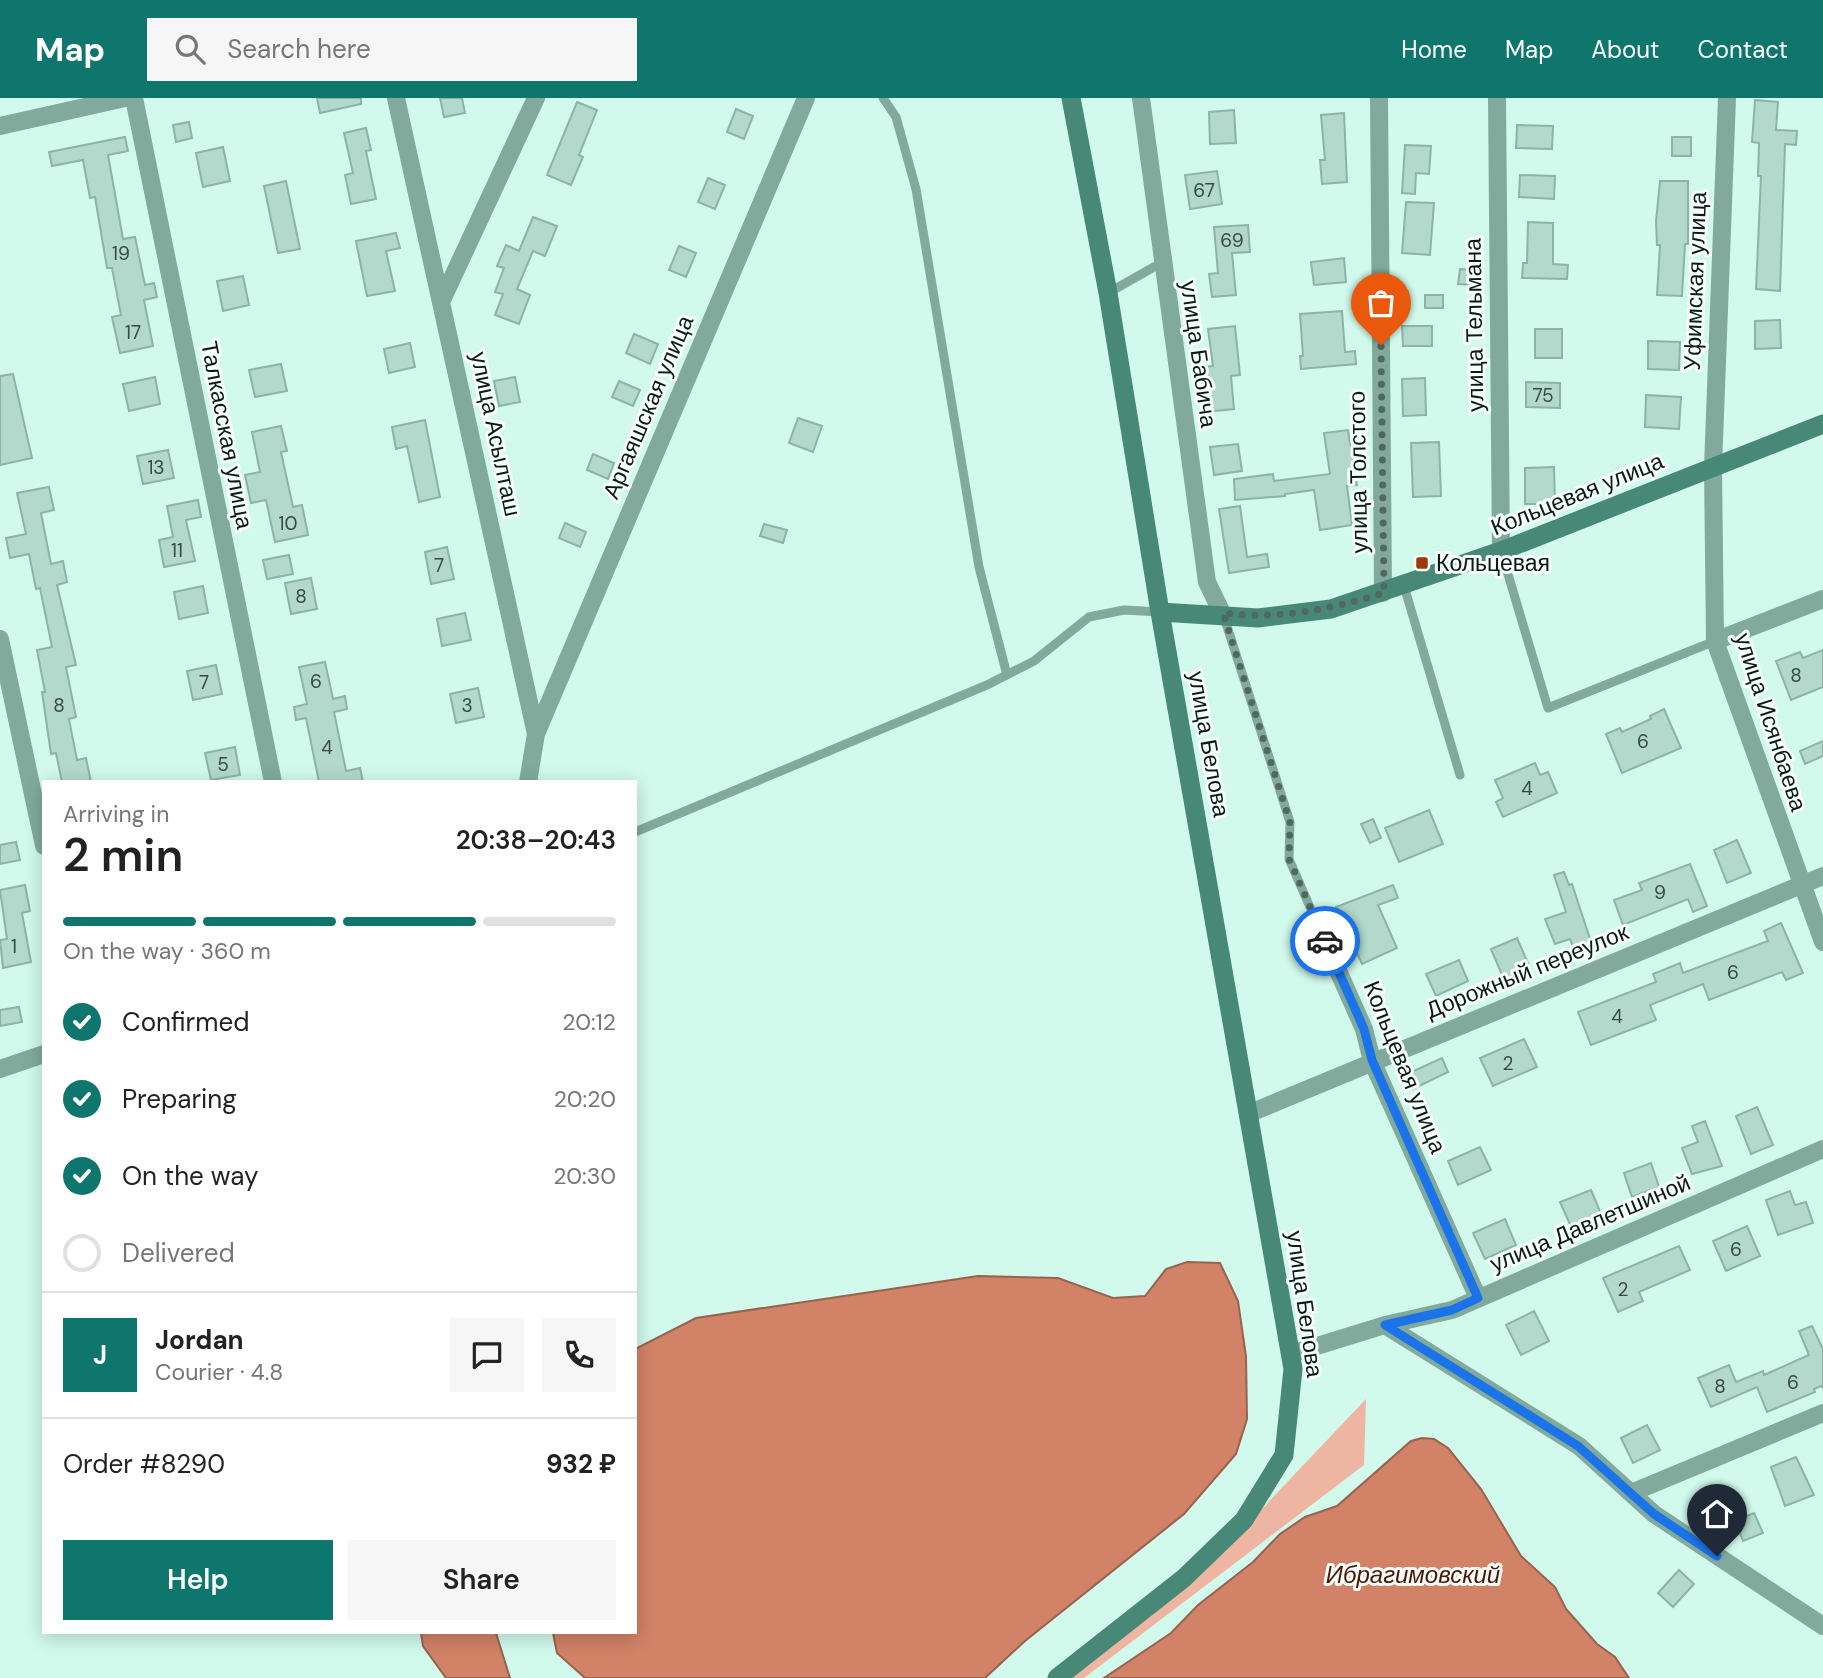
<!DOCTYPE html>
<html lang="en">
<head>
<meta charset="utf-8">
<style>
	:root { --surface:#fff; --page:#f6f6f6; --text:#222; --muted:#767676; --line:#e0e0e0; --accent:#0f766e }
	body { margin:0; font-family:"DM Sans",sans-serif; background:var(--page); color:var(--text); height:100vh; display:flex; flex-direction:column; font-size:26px; white-space:nowrap }
	* { box-sizing:border-box; margin:0 }
	p { font-size:23px; color:var(--muted) }
	.icon { flex:none; width:38px; height:38px; fill:none; stroke:currentColor; stroke-width:2; stroke-linecap:round; stroke-linejoin:round }
	.map { position:relative; flex:1; overflow:hidden }
	.drawer { position:absolute; left:42px; top:682px; width:595px; height:854px; display:flex; flex-direction:column; background:var(--surface); border-radius:0px; box-shadow:0 4px 18px #0003 }
	.drawer>* { flex:none }
	.pin { position:absolute; display:grid; place-items:center; width:60px; height:60px; color:#fff; margin:-72px -30px; border-radius:50% 50% 50% 0; rotate:-45deg; box-shadow:0 0 7px #0007 }
	.pin .icon { rotate:45deg }
	.courier { position:absolute; display:grid; place-items:center; width:70px; height:70px; margin:-35px; border:5px solid #1a73e8; border-radius:50%; background:#fff; color:#222; box-shadow:0 2px 9px #0007 }
	.summary em { font-style:normal; font-weight:600 }
	.summary div { display:flex; flex-direction:column-reverse }
	.summary { display:flex; align-items:center; justify-content:space-between; height:119px; padding:0 21px }
	h1 { font-size:46px; font-weight:600; line-height:52px }
	.bar { display:grid; grid-template-columns:repeat(4,1fr); gap:10px 7px; align-content:center; height:84px; padding:0 21px }
	.bar i { height:9px; border-radius:5px; background:var(--line) }
	.bar .selected { background:var(--accent) }
	.bar p { grid-column:span 4 }
	.line { display:flex; align-items:center; gap:18px; padding:0 21px; border-top:2px solid var(--line) }
	.line div { flex:1 }
	.round { display:grid; place-items:center; flex:none; width:74px; height:74px; border-radius:0px; background:var(--page) }
	ol { padding:0 21px; list-style:none }
	li { display:flex; align-items:center; gap:21px; height:77px }
	li p { margin-inline-start:auto }
	li .icon { padding:7px; border-radius:50%; background:var(--accent); color:#fff; stroke-width:4 }
	li:last-child { color:var(--muted) }
	li i { width:38px; height:38px; border:4px solid var(--line); border-radius:50% }
	.primary-button { display:flex; gap:14px; margin-top:auto; padding:14px 21px }
	.primary-button a { flex:1; height:80px; border-radius:0px; background:var(--accent); color:#fff; font-size:28px; font-weight:600; line-height:80px; text-align:center }
	.primary-button a+a { background:var(--page); color:var(--text) }
	header { display:flex; align-items:center; gap:42px; box-sizing:border-box; height:98px; padding:0 35px; background:var(--accent); color:#fff }
	header strong { font-size:33px }
	nav { display:flex; gap:38px; margin-inline-start:auto; font-size:24px }
	.search { width:490px; height:63px; background:var(--page); display:flex; align-items:center; gap:18px; box-sizing:border-box; padding:0 24px; border-radius:0px; color:var(--muted); font-size:26px }
	.map>svg:first-child { display:block }
</style>
</head>
<body>
<header>
<strong>Map</strong>
<div class="search"><svg class="icon" aria-label="search" viewBox="0 0 24 24"><circle cx="10" cy="10" r="6"/><path d="M15 15l6 6"/></svg>Search here</div>
<nav><a>Home</a><a>Map</a><a>About</a><a>Contact</a></nav>
</header>
<div class="map">
<svg width="1823" height="1580" viewBox="0 0 1823 1580">
	<rect width="100%" height="100%" fill="#d1f9ec"/>
	<!-- green -->
	<path fill="#edb5a2" d="M1366,1301L1364,1367L1084,1580H1052L1258,1415Z"/>
	<!-- water -->
	<path fill="#d18267" stroke="#96634f" stroke-width="2" d="M1187,1164L1220,1165L1238,1203L1246,1258L1247,1321L1236,1356L1184,1416L1025,1543L985,1580H585L557,1555L553,1535H635V1251L696,1220L978,1178L1058,1180L1113,1200L1145,1198L1166,1171Z
		M1422,1340L1434,1341L1448,1350L1481,1391L1521,1458L1555,1489L1566,1511L1597,1546L1615,1559L1629,1580H1104L1171,1535L1198,1507L1253,1464L1280,1436L1305,1419L1337,1408L1411,1343Z
		M421,1535H496L510,1580H446L423,1548Z"/>
	<!-- building -->
	<path fill="#b2d9cc" stroke="#8db3a7" stroke-width="2" d="M317,0H361V6L320,15Z
		M440,0H462L465,15L444,19Z
		M1755,2L1778,4L1776,32L1797,33L1796,47L1785,46L1780,193L1756,191L1761,78H1758L1759,45L1752,44Z
		M577,4L597,12L579,57L583,59L571,87L547,77Z
		M736,11L753,18L744,41L727,34Z
		M1234,12L1236,45L1210,46L1209,14Z
		M1344,15L1347,84L1322,86L1320,62H1325L1321,17Z
		M189,24L192,40L176,44L173,27Z
		M1517,27L1553,28L1552,51L1516,50Z
		M366,30L371,52L366,53L376,101L351,106L345,77L353,75L344,35Z
		M125,39L128,53L108,57L123,141L135,139L145,187L154,185L157,199L144,202L153,248L120,255L112,219L121,217L112,170H107L95,99L90,100L83,62L52,68L49,54Z
		M1672,39H1691V58H1672Z
		M1405,47L1431,48L1429,76L1416,75L1415,96L1402,95Z
		M223,49L230,83L203,89L196,55Z
		M1217,73L1222,106L1190,111L1185,77Z
		M1520,77L1555,78L1554,101L1519,99Z
		M708,80L725,87L715,111L698,104Z
		M286,83L300,151L278,155L264,88Z
		M1660,83H1688V146H1685L1682,198L1657,197L1660,147H1657L1656,123Z
		M1406,104L1434,105L1430,157L1402,155Z
		M533,119L557,128L545,158L533,153L517,191L530,197L519,226L495,217L503,196L495,194L504,170L497,168L506,147L519,153Z
		M1528,124L1553,125V166L1568,167L1567,181L1522,180L1523,165H1527Z
		M1248,127L1250,154L1232,155L1236,197L1212,199L1209,176L1218,175L1214,129Z
		M396,135L400,150L386,153L395,193L367,198L356,143Z
		M679,148L696,155L686,179L669,172Z
		M1344,160L1346,184L1314,187L1311,164Z
		M1460,171L1474,172L1473,187L1458,186Z
		M243,178L249,207L223,213L217,183Z
		M1425,197H1443V210H1425Z
		M1342,213L1345,254L1355,253L1356,266L1301,271L1300,258H1303L1300,216Z
		M1780,222L1781,250L1755,251V223Z
		M1235,228L1240,277L1231,278L1234,311L1205,314L1200,269L1213,268L1208,231Z
		M1402,228H1432V248H1403Z
		M1535,231H1562V260H1535Z
		M634,236L658,246L650,266L626,255Z
		M1648,243L1680,244L1679,272L1648,271Z
		M410,245L415,269L389,275L384,251Z
		M281,266L287,293L255,299L249,272Z
		M13,276L32,360L0,367V278Z
		M155,279L160,306L129,313L123,286Z
		M515,279L520,304L499,308L494,283Z
		M1425,280L1426,317L1403,318L1402,281Z
		M619,283L640,292L633,308L612,299Z
		M1526,284L1560,285V310L1526,309Z
		M1646,297L1681,299L1679,331L1645,329Z
		M798,320L822,328L813,354L789,345Z
		M425,322L440,399L419,404L407,348L396,351L392,329Z
		M281,328L287,353L281,354L293,409L302,407L308,437L275,444L266,402L251,405L245,377L260,374L252,334Z
		M1348,332L1357,387L1347,388L1352,427L1320,432L1314,392L1285,396V398L1235,402L1234,381L1273,376L1274,383L1330,376L1324,335Z
		M1439,344L1441,398L1413,399L1411,345Z
		M1238,346L1242,373L1214,377L1210,349Z
		M168,352L174,380L143,386L137,358Z
		M593,356L614,365L608,381L587,372Z
		M1554,369L1555,406H1525V370Z
		M49,389L54,412L41,415L51,466L63,463L67,484L57,487L76,567L66,569L76,619L69,621L77,662L86,660L91,684H62L56,655L51,656L42,594H45L37,552L52,549L40,490L36,491L29,456L10,460L6,440L26,436L17,395Z
		M198,402L201,419L186,422L195,463L164,469L159,442L173,439L167,408Z
		M1240,408L1247,459L1267,456L1269,469L1229,475L1219,411Z
		M565,425L586,434L580,449L559,440Z
		M764,426L787,432L783,445L760,438Z
		M447,449L454,481L431,486L425,454Z
		M289,457L293,476L267,481L263,462Z
		M311,480L317,511L291,516L285,485Z
		M203,488L208,515L179,521L174,494Z
		M465,515L471,542L442,548L437,521Z
		M1823,552V589L1791,602L1776,563L1800,554L1803,560Z
		M325,564L333,601L345,598L347,611L334,614L346,673L360,670L363,684H319L306,620L296,622L294,609L307,606L299,569Z
		M216,567L222,596L193,602L187,573Z
		M478,590L484,619L456,625L450,596Z
		M1664,611L1681,650L1622,675L1606,636L1620,630L1622,634L1651,621L1650,618Z
		M1823,643V658L1805,666L1800,653Z
		M235,649L240,677L211,682L205,655Z
		M1535,665L1540,677L1548,674L1557,695L1503,719L1496,704L1503,700L1495,682Z
		M1429,712L1443,746L1399,764L1385,730Z
		M1373,721L1381,740L1370,745L1361,726Z
		M1737,742L1751,775L1727,785L1714,752Z
		M16,744L20,762L0,766V747Z
		M1690,766L1707,808L1693,814L1688,801L1623,827L1614,802L1642,792L1639,785Z
		M1564,774L1569,787L1572,786L1593,850L1576,856L1570,841L1555,846L1545,821L1566,814L1554,777Z
		M25,787L30,813L22,815L31,864L3,870L0,842L7,841L0,792Z
		M1393,787L1398,800L1378,807L1397,850L1362,866L1336,809Z
		M1781,825L1803,875L1786,882L1782,874L1709,902L1703,886L1650,907L1656,922L1591,947L1578,914L1656,884L1653,876L1680,865L1683,875L1768,843L1764,833Z
		M1517,840L1531,872L1505,884L1491,851Z
		M1459,862L1468,883L1436,898L1426,876Z
		M19,909L22,924L0,928V912Z
		M1524,941L1537,969L1493,988L1480,960Z
		M1442,960L1448,974L1413,991L1407,976Z
		M1757,1009L1773,1047L1751,1056L1736,1018Z
		M1705,1023L1722,1068L1692,1076L1682,1050L1698,1044L1692,1028Z
		M1480,1049L1491,1072L1458,1087L1448,1063Z
		M1651,1065L1659,1089L1632,1099L1624,1075Z
		M1591,1092L1602,1118L1572,1131L1560,1104Z
		M1790,1093L1795,1107L1806,1104L1813,1125L1778,1137L1766,1102Z
		M1505,1121L1516,1147L1485,1161L1473,1135Z
		M1747,1128L1760,1158L1726,1173L1713,1143Z
		M1679,1148L1690,1172L1639,1194L1643,1203L1618,1214L1603,1180Z
		M1534,1213L1549,1243L1521,1257L1506,1227Z
		M1812,1228L1823,1251V1290L1821,1288L1814,1291L1815,1294L1767,1314L1757,1289L1711,1309L1698,1280L1729,1267L1736,1284L1763,1273L1764,1277L1809,1257L1799,1233Z
		M1647,1327L1660,1352L1633,1365L1621,1340Z
		M1796,1359L1814,1397L1785,1408L1771,1369Z
		M1754,1415L1763,1435L1743,1443L1735,1423Z
		M1679,1472L1694,1486L1673,1509L1658,1495Z"/>
	<g fill="none" stroke-linecap="round" stroke-linejoin="round">
		<!-- service -->
		<path stroke="#81aa9d" stroke-width="9" d="M883,0L896,19L916,91L979,469L1007,577
			M1108,195L1161,165
			M1501,453L1548,610L1715,543
			M1404,488L1460,677
			M1224,519L1290,724L1289,761L1323,839
			M635,734L987,587L1034,563L1089,519L1124,512L1160,514"/>
		<!-- minor -->
		<path stroke="#81aa9d" stroke-width="18" d="M134,0L273,684
			M396,0L536,636L528,684
			M1141,0L1207,484L1222,515
			M1379,0L1383,495
			M1497,0L1501,453
			M1727,0L1713,369L1715,543L1823,844
			M0,28L125,0
			M442,202L536,0
			M0,541L44,748
			M1715,543L1823,501
			M536,636L806,0
			M1323,839L1364,931L1372,963L1478,1200
			M0,971L44,956
			M1250,1015L1823,778
			M1385,1227L1579,1348L1654,1416L1823,1528
			M1291,1256L1385,1227L1452,1212L1823,1051
			M1631,1395L1823,1315"/>
		<!-- secondary -->
		<path stroke="#488876" stroke-width="19" d="M1160,514L1258,520L1331,511L1501,453L1823,326
			M1057,1580L1184,1480L1244,1422L1284,1357L1293,1271L1160,514L1108,195L1071,0"/>
	</g>
	<g fill="none" stroke-linecap="round" stroke-linejoin="round">
		<!-- done -->
		<path stroke="#516861" stroke-width="7" stroke-dasharray="0 12.6" d="M1325,843L1289,761L1290,724L1223,515C1279,522 1330,511 1384,495L1381,247"/>
		<!-- route -->
		<path stroke="#1a73e8" stroke-width="9" d="M1325,843L1364,931L1372,962L1478,1200L1452,1212L1385,1227L1578,1348L1654,1416L1717,1458"/>
	</g>
	<!-- markers -->
	<rect fill="#9d370c" stroke="#f6fefb" stroke-width="2.5" x="1415" y="458" width="14" height="14" rx="3.5"/>
	<g text-anchor="middle" stroke-width="6" stroke-linejoin="round" paint-order="stroke">
		<!-- number labels -->
		<g font-size="19" fill="#364a44">
			<text x="1204" y="99">67</text>
			<text x="1232" y="149">69</text>
			<text x="121" y="162">19</text>
			<text x="133" y="241">17</text>
			<text x="1543" y="304">75</text>
			<text x="156" y="376">13</text>
			<text x="288" y="432">10</text>
			<text x="177" y="459">11</text>
			<text x="439" y="474">7</text>
			<text x="301" y="505">8</text>
			<text x="1796" y="584">8</text>
			<text x="316" y="590">6</text>
			<text x="204" y="591">7</text>
			<text x="59" y="614">8</text>
			<text x="467" y="614">3</text>
			<text x="1643" y="650">6</text>
			<text x="327" y="656">4</text>
			<text x="223" y="673">5</text>
			<text x="1527" y="697">4</text>
			<text x="1660" y="801">9</text>
			<text x="14" y="855">1</text>
			<text x="1733" y="881">6</text>
			<text x="1617" y="925">4</text>
			<text x="1508" y="972">2</text>
			<text x="1736" y="1158">6</text>
			<text x="1623" y="1198">2</text>
			<text x="1793" y="1291">6</text>
			<text x="1720" y="1295">8</text>
		</g>
		<!-- street labels -->
		<g font-size="23" fill="#0c1a16" stroke="#f6fefb">
			<text transform="translate(1695 183) rotate(-88)" y="8">Уфимская улица</text>
			<text transform="translate(1474 227) rotate(-91)" y="8">улица Тельмана</text>
			<text transform="translate(1199 256) rotate(82)" y="8">улица Бабича</text>
			<text transform="translate(648 309) rotate(-67)" y="8">Аргаяшская улица</text>
			<text transform="translate(496 336) rotate(78)" y="8">улица Асылташ</text>
			<text transform="translate(227 337) rotate(79)" y="8">Талкасская улица</text>
			<text transform="translate(1358 374) rotate(-91)" y="8">улица Толстого</text>
			<text transform="translate(1577 396) rotate(-22)" y="8">Кольцевая улица</text>
			<text transform="translate(1771 624) rotate(72)" y="8">улица Исянбаева</text>
			<text transform="translate(1209 646) rotate(80)" y="8">улица Белова</text>
			<text transform="translate(1527 873) rotate(-22)" y="8">Дорожный переулок</text>
			<text transform="translate(1405 969) rotate(68)" y="8">Кольцевая улица</text>
			<text transform="translate(1590 1125) rotate(-23)" y="8">улица Давлетшиной</text>
			<text transform="translate(1305 1206) rotate(82)" y="8">улица Белова</text>
		</g>
		<!-- poi labels -->
		<g font-size="23" fill="#0c1a16" stroke="#f6fefb" text-anchor="start">
			<text x="1436" y="473">Кольцевая</text>
		</g>
		<!-- water labels -->
		<g font-size="24" font-style="italic" fill="#4a1805" stroke="#f6fefb">
			<text x="1413" y="1485">Ибрагимовский</text>
		</g>
	</g>
</svg>
<div class="pin" style="left:1381px;top:247px;background:#ea580c"><svg class="icon" aria-label="bag" viewBox="0 0 24 24"><path d="M5 8h14l-1 12H6zM9 8a3 3 0 0 1 6 0"/></svg></div>
<div class="pin" style="left:1717px;top:1458px;background:#1f2937"><svg class="icon" aria-label="home" viewBox="0 0 24 24"><path d="M3 11l9-7 9 7M6 9v11h12V9"/></svg></div>
<div class="courier" style="left:1325px;top:843px"><svg class="icon" aria-label="car" viewBox="0 0 24 24"><path d="M5 17H2v-5l4-1 3-4h7l3 4 3 1v5h-3M9 17h6M6 11h13"/><circle cx="7" cy="17" r="2"/><circle cx="17" cy="17" r="2"/></svg></div>
<section class="drawer">
<div class="summary"><div><h1>2 min</h1><p>Arriving in</p></div><em>20:38–20:43</em></div>
<div class="bar"><i class="selected"></i><i class="selected"></i><i class="selected"></i><i></i><p>On the way · 360 m</p></div>
<ol>
<li><svg class="icon" aria-label="check" viewBox="0 0 24 24"><path d="M5 12l5 5 9-10"/></svg>Confirmed<p>20:12</p></li>
<li><svg class="icon" aria-label="check" viewBox="0 0 24 24"><path d="M5 12l5 5 9-10"/></svg>Preparing<p>20:20</p></li>
<li><svg class="icon" aria-label="check" viewBox="0 0 24 24"><path d="M5 12l5 5 9-10"/></svg>On the way<p>20:30</p></li>
<li><i></i>Delivered</li>
</ol>
<div class="line" style="height:126px"><b class="round" style="background:var(--accent);color:#fff">J</b><div><b>Jordan</b><p>Courier · 4.8</p></div><a class="round"><svg class="icon" aria-label="chat" viewBox="0 0 24 24"><path d="M4 5h16v11H9l-5 4z"/></svg></a><a class="round"><svg class="icon" aria-label="phone" viewBox="0 0 24 24"><path d="M5 4h4l2 5-3 2q2 4 5 5l2-3 5 2v4C11 20 4 13 5 4z"/></svg></a></div>
<div class="line" style="height:91px"><div>Order #8290</div><b>932 ₽</b></div>
<div class="primary-button"><a>Help</a><a>Share</a></div>
</section>
</div>
</body>
</html>
